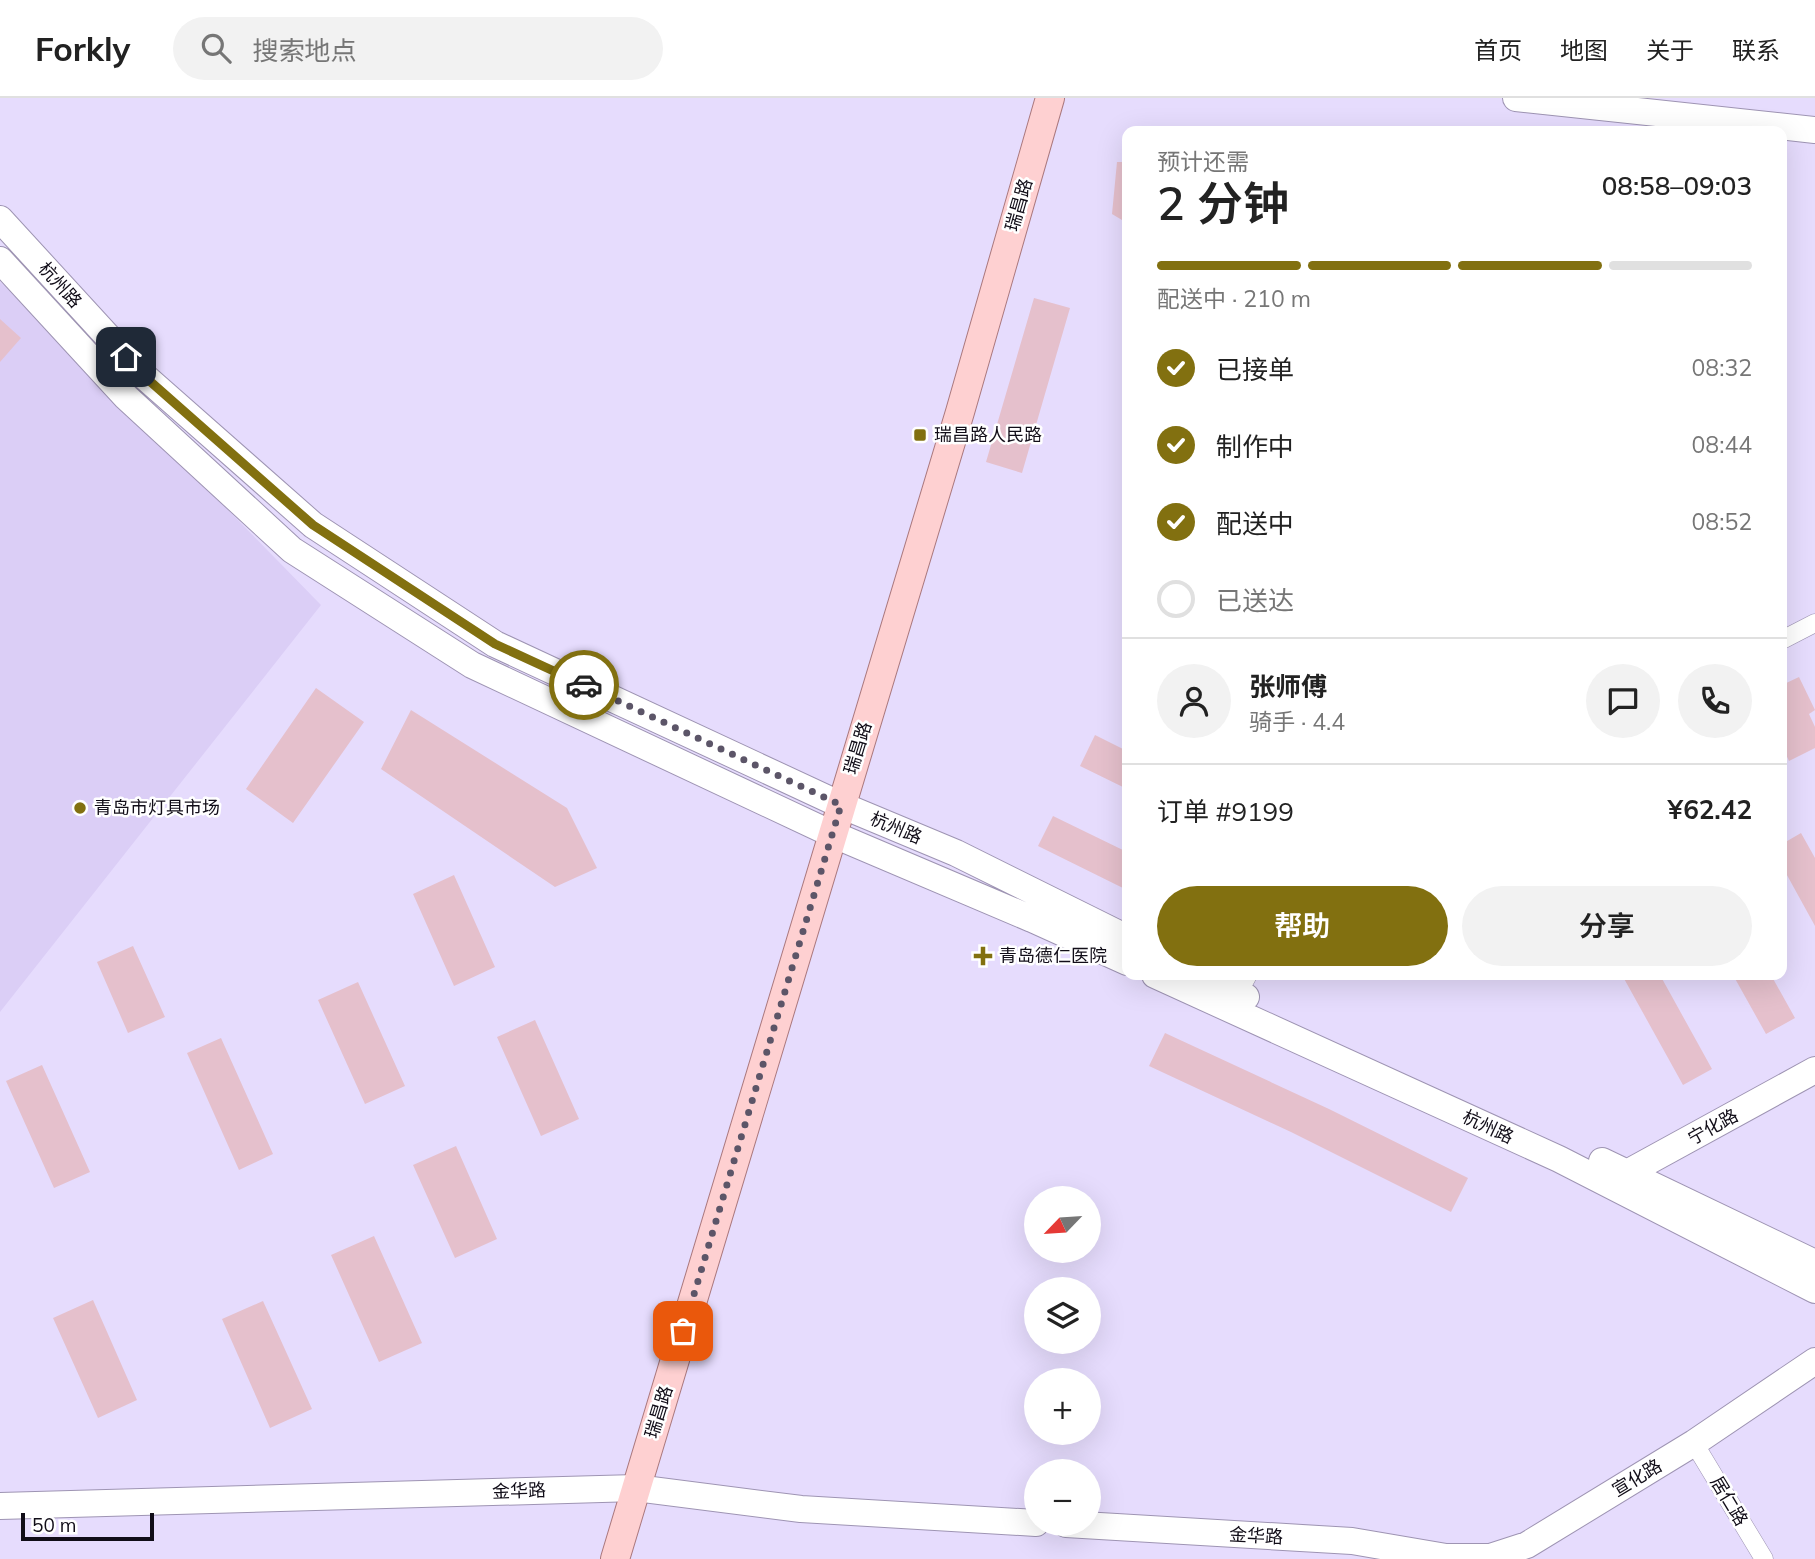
<!DOCTYPE html>
<html lang="zh">
<head>
<meta charset="utf-8">
<style>
	:root { --surface:#fff; --page:#f2f2f2; --text:#222; --muted:#767676; --line:#e0e0e0; --accent:#827010 }
	body { margin:0; font-family:Mulish,"Noto Sans SC",sans-serif; background:var(--page); color:var(--text); height:100vh; display:flex; flex-direction:column; font-size:26px; white-space:nowrap }
	* { box-sizing:border-box; margin:0 }
	p { font-size:23px; color:var(--muted) }
	.icon { flex:none; width:38px; height:38px; fill:none; stroke:currentColor; stroke-width:2; stroke-linecap:round; stroke-linejoin:round }
	.map { position:relative; flex:1; overflow:hidden }
	.drawer { position:absolute; left:1122px; top:28px; width:665px; height:854px; display:flex; flex-direction:column; background:var(--surface); border-radius:14px; box-shadow:0 7px 28px #0002 }
	.drawer>* { flex:none }
	.needle { width:46px; rotate:245deg }
	.tools { position:absolute; left:1024px; top:1088px; display:grid; gap:14px }
	.tools a { display:grid; place-items:center; width:77px; height:77px; border-radius:50%; background:var(--surface); box-shadow:0 7px 28px #0002; font-size:35px }
	.scale { position:absolute; left:21px; bottom:18px; width:133px; box-sizing:border-box; padding-left:7px; border:4px solid #110d18; border-top:0; font-size:19px; line-height:24px; white-space:nowrap; color:#110d18; -webkit-text-stroke:5px #fff; paint-order:stroke }
	.pin { position:absolute; display:grid; place-items:center; width:60px; height:60px; color:#fff; margin:-30px; border-radius:14px; box-shadow:0 4px 10px #0006 }
	.courier { position:absolute; display:grid; place-items:center; width:70px; height:70px; margin:-35px; border:5px solid #827010; border-radius:50%; background:#fff; color:#222; box-shadow:0 2px 9px #0007 }
	.overview em { font-style:normal; font-weight:600 }
	.overview div { display:flex; flex-direction:column-reverse }
	.overview { display:flex; align-items:center; justify-content:space-between; height:119px; padding:0 35px }
	h1 { font-size:46px; font-weight:600; line-height:52px }
	.bar { display:grid; grid-template-columns:repeat(4,1fr); gap:10px 7px; align-content:center; height:84px; padding:0 35px }
	.bar i { height:9px; border-radius:5px; background:var(--line) }
	.bar .on { background:var(--accent) }
	.bar p { grid-column:span 4 }
	.line { display:flex; align-items:center; gap:18px; padding:0 35px; border-top:2px solid var(--line) }
	.line div { flex:1 }
	.round { display:grid; place-items:center; flex:none; width:74px; height:74px; border-radius:37px; background:var(--page) }
	ol { padding:0 35px; list-style:none }
	li { display:flex; align-items:center; gap:21px; height:77px }
	li p { margin-inline-start:auto }
	li .icon { padding:7px; border-radius:50%; background:var(--accent); color:#fff; stroke-width:4 }
	li:last-child { color:var(--muted) }
	li i { width:38px; height:38px; border:4px solid var(--line); border-radius:50% }
	.action { display:flex; gap:14px; margin-top:auto; padding:14px 35px }
	.action a { flex:1; height:80px; border-radius:42px; background:var(--accent); color:#fff; font-size:28px; font-weight:600; line-height:80px; text-align:center }
	.action a+a { background:var(--page); color:var(--text) }
	header { display:flex; align-items:center; gap:42px; box-sizing:border-box; height:98px; padding:0 35px; background:var(--surface); border-bottom:2px solid var(--line) }
	header strong { font-size:33px }
	nav { display:flex; gap:38px; margin-inline-start:auto; font-size:24px }
	.search { width:490px; height:63px; background:var(--page); display:flex; align-items:center; gap:18px; box-sizing:border-box; padding:0 24px; border-radius:38px; color:var(--muted); font-size:26px }
	.map>svg:first-child { display:block }
</style>
</head>
<body>
<header>
<strong>Forkly</strong>
<div class="search"><svg class="icon" aria-label="search" viewBox="0 0 24 24"><circle cx="10" cy="10" r="6"/><path d="M15 15l6 6"/></svg>搜索地点</div>
<nav><a>首页</a><a>地图</a><a>关于</a><a>联系</a></nav>
</header>
<div class="map">
<svg width="1815" height="1461" viewBox="0 0 1815 1461">
	<rect width="100%" height="100%" fill="#e6dcfd"/>
	<!-- built -->
	<path fill="#dbcef6" d="M0,184L43,223L321,507L0,914Z"/>
	<!-- building -->
	<path fill="#e5c0cc" d="M1117,64H1127V125L1112,116Z
		M1034,200L1070,210L1022,375L986,364Z
		M0,221L21,240L0,264Z
		M1799,579L1815,612L1809,616L1815,629V650L1789,663L1782,648V587Z
		M316,590L364,624L293,725L246,691Z
		M411,612L567,710L597,770L555,789L381,671Z
		M1095,637L1127,653V691L1080,668Z
		M1053,718L1127,754V792L1038,748Z
		M1801,735L1815,760V828L1782,768V746Z
		M454,777L495,869L454,888L413,796Z
		M133,848L165,919L128,935L97,864Z
		M1622,877H1660L1712,971L1683,987Z
		M1733,877H1771L1795,920L1766,936Z
		M358,884L405,988L365,1006L318,902Z
		M535,922L579,1021L541,1038L497,939Z
		M1165,935L1329,1011L1468,1080L1451,1114L1291,1034L1149,968Z
		M221,940L273,1056L239,1072L187,955Z
		M42,967L90,1074L54,1090L6,983Z
		M456,1048L497,1141L455,1160L413,1067Z
		M374,1138L422,1245L379,1264L331,1157Z
		M93,1202L137,1302L98,1320L53,1220Z
		M263,1203L312,1311L270,1330L222,1221Z"/>
	<g fill="none" stroke-linecap="round" stroke-linejoin="round">
		<defs>
			<path id="street" d="M1782,542L1815,525
				M1238,895L1248,877
				M1694,1345L1764,1461"/>
			<path id="secondary" d="M1516,0L1815,32
				M0,121L144,278L313,427L495,546L841,707L956,755L1127,840
				M0,162L126,299L292,452L472,567L832,736L1032,821L1127,864
				M1155,877L1559,1061L1815,1192
				M1200,877L1246,899
				M1602,1063L1815,1165
				M1619,1083L1627,1075L1815,972
				M0,1408L636,1390L801,1411L1036,1425
				M1066,1426L1352,1443L1446,1459H1490L1527,1447L1694,1345L1815,1263"/>
			<path id="primary" d="M615,1461L960,314L1050,0"/>
		</defs>
		<!-- street casing -->
		<use href="#street" stroke="#9e94b3" stroke-width="19"/>
		<!-- secondary casing -->
		<use href="#secondary" stroke="#9e94b3" stroke-width="28"/>
		<!-- primary casing -->
		<use href="#primary" stroke="#aa787d" stroke-width="30"/>
		<!-- street -->
		<use href="#street" stroke="#fff" stroke-width="18"/>
		<!-- secondary -->
		<use href="#secondary" stroke="#fff" stroke-width="26"/>
		<!-- primary -->
		<use href="#primary" stroke="#fed0d1" stroke-width="28"/>
	</g>
	<g fill="none" stroke-linecap="round" stroke-linejoin="round">
		<!-- done -->
		<path stroke="#5c5568" stroke-width="7" stroke-dasharray="0 12.6" d="M584,587L841,707L683,1233"/>
		<!-- route -->
		<path stroke="#827010" stroke-width="9" d="M126,259L144,278L313,427L495,546L584,587"/>
	</g>
	<!-- markers -->
	<g fill="#827010" stroke="#fff" stroke-width="2.5">
		<rect x="913" y="330" width="14" height="14" rx="3.5"/>
		<circle cx="80" cy="710" r="7"/>
		<path d="M979.5 847.5h7v7h7v7h-7v7h-7v-7h-7v-7h7z"/>
	</g>
	<g text-anchor="middle" stroke-width="5" stroke-linejoin="round" paint-order="stroke">
		<!-- street labels -->
		<g font-size="18" fill="#110d18" stroke="#fff">
			<text transform="translate(1019 107) rotate(-74)" y="6">瑞昌路</text>
			<text transform="translate(60 187) rotate(48)" y="6">杭州路</text>
			<text transform="translate(858 650) rotate(-73)" y="6">瑞昌路</text>
			<text transform="translate(896 730) rotate(23)" y="6">杭州路</text>
			<text transform="translate(1488 1029) rotate(25)" y="6">杭州路</text>
			<text transform="translate(1713 1029) rotate(-29)" y="6">宁化路</text>
			<text transform="translate(659 1314) rotate(-73)" y="6">瑞昌路</text>
			<text transform="translate(1637 1380) rotate(-31)" y="6">宣化路</text>
			<text transform="translate(519 1393) rotate(-2)" y="6">金华路</text>
			<text transform="translate(1729 1403) rotate(59)" y="6">居仁路</text>
			<text transform="translate(1256 1438) rotate(3)" y="6">金华路</text>
		</g>
		<!-- poi labels -->
		<g font-size="18" fill="#110d18" stroke="#fff" text-anchor="start">
			<text x="934" y="343">瑞昌路人民路</text>
			<text x="94" y="716">青岛市灯具市场</text>
			<text x="999" y="864">青岛德仁医院</text>
		</g>
	</g>
</svg>
<div class="tools">
<a><svg class="needle" viewBox="-14 -14 28 28"><path d="M0-13l5 13h-10z" fill="#e53935"/><path d="M0 13l5-13h-10z" fill="#767676"/></svg></a>
<a><svg class="icon" aria-label="layers" viewBox="0 0 24 24"><path d="M12 4l9 5-9 5-9-5zM3 14l9 5 9-5"/></svg></a>
<a>+</a>
<a>−</a>
</div>
<div class="scale">50 m</div>
<div class="pin" style="left:683px;top:1233px;background:#ea580c"><svg class="icon" aria-label="bag" viewBox="0 0 24 24"><path d="M5 8h14l-1 12H6zM9 8a3 3 0 0 1 6 0"/></svg></div>
<div class="pin" style="left:126px;top:259px;background:#1f2937"><svg class="icon" aria-label="home" viewBox="0 0 24 24"><path d="M3 11l9-7 9 7M6 9v11h12V9"/></svg></div>
<div class="courier" style="left:584px;top:587px"><svg class="icon" aria-label="car" viewBox="0 0 24 24"><path d="M5 17H2v-5l4-1 3-4h7l3 4 3 1v5h-3M9 17h6M6 11h13"/><circle cx="7" cy="17" r="2"/><circle cx="17" cy="17" r="2"/></svg></div>
<section class="drawer">
<div class="overview"><div><h1>2 分钟</h1><p>预计还需</p></div><em>08:58–09:03</em></div>
<div class="bar"><i class="on"></i><i class="on"></i><i class="on"></i><i></i><p>配送中 · 210 m</p></div>
<ol>
<li><svg class="icon" aria-label="check" viewBox="0 0 24 24"><path d="M5 12l5 5 9-10"/></svg>已接单<p>08:32</p></li>
<li><svg class="icon" aria-label="check" viewBox="0 0 24 24"><path d="M5 12l5 5 9-10"/></svg>制作中<p>08:44</p></li>
<li><svg class="icon" aria-label="check" viewBox="0 0 24 24"><path d="M5 12l5 5 9-10"/></svg>配送中<p>08:52</p></li>
<li><i></i>已送达</li>
</ol>
<div class="line" style="height:126px"><a class="round"><svg class="icon" aria-label="person" viewBox="0 0 24 24"><circle cx="12" cy="8" r="4"/><path d="M4 21q1-7 8-7t8 7"/></svg></a><div><b>张师傅</b><p>骑手 · 4.4</p></div><a class="round"><svg class="icon" aria-label="chat" viewBox="0 0 24 24"><path d="M4 5h16v11H9l-5 4z"/></svg></a><a class="round"><svg class="icon" aria-label="phone" viewBox="0 0 24 24"><path d="M5 4h4l2 5-3 2q2 4 5 5l2-3 5 2v4C11 20 4 13 5 4z"/></svg></a></div>
<div class="line" style="height:91px"><div>订单 #9199</div><b>¥62.42</b></div>
<div class="action"><a>帮助</a><a>分享</a></div>
</section>
</div>
</body>
</html>
